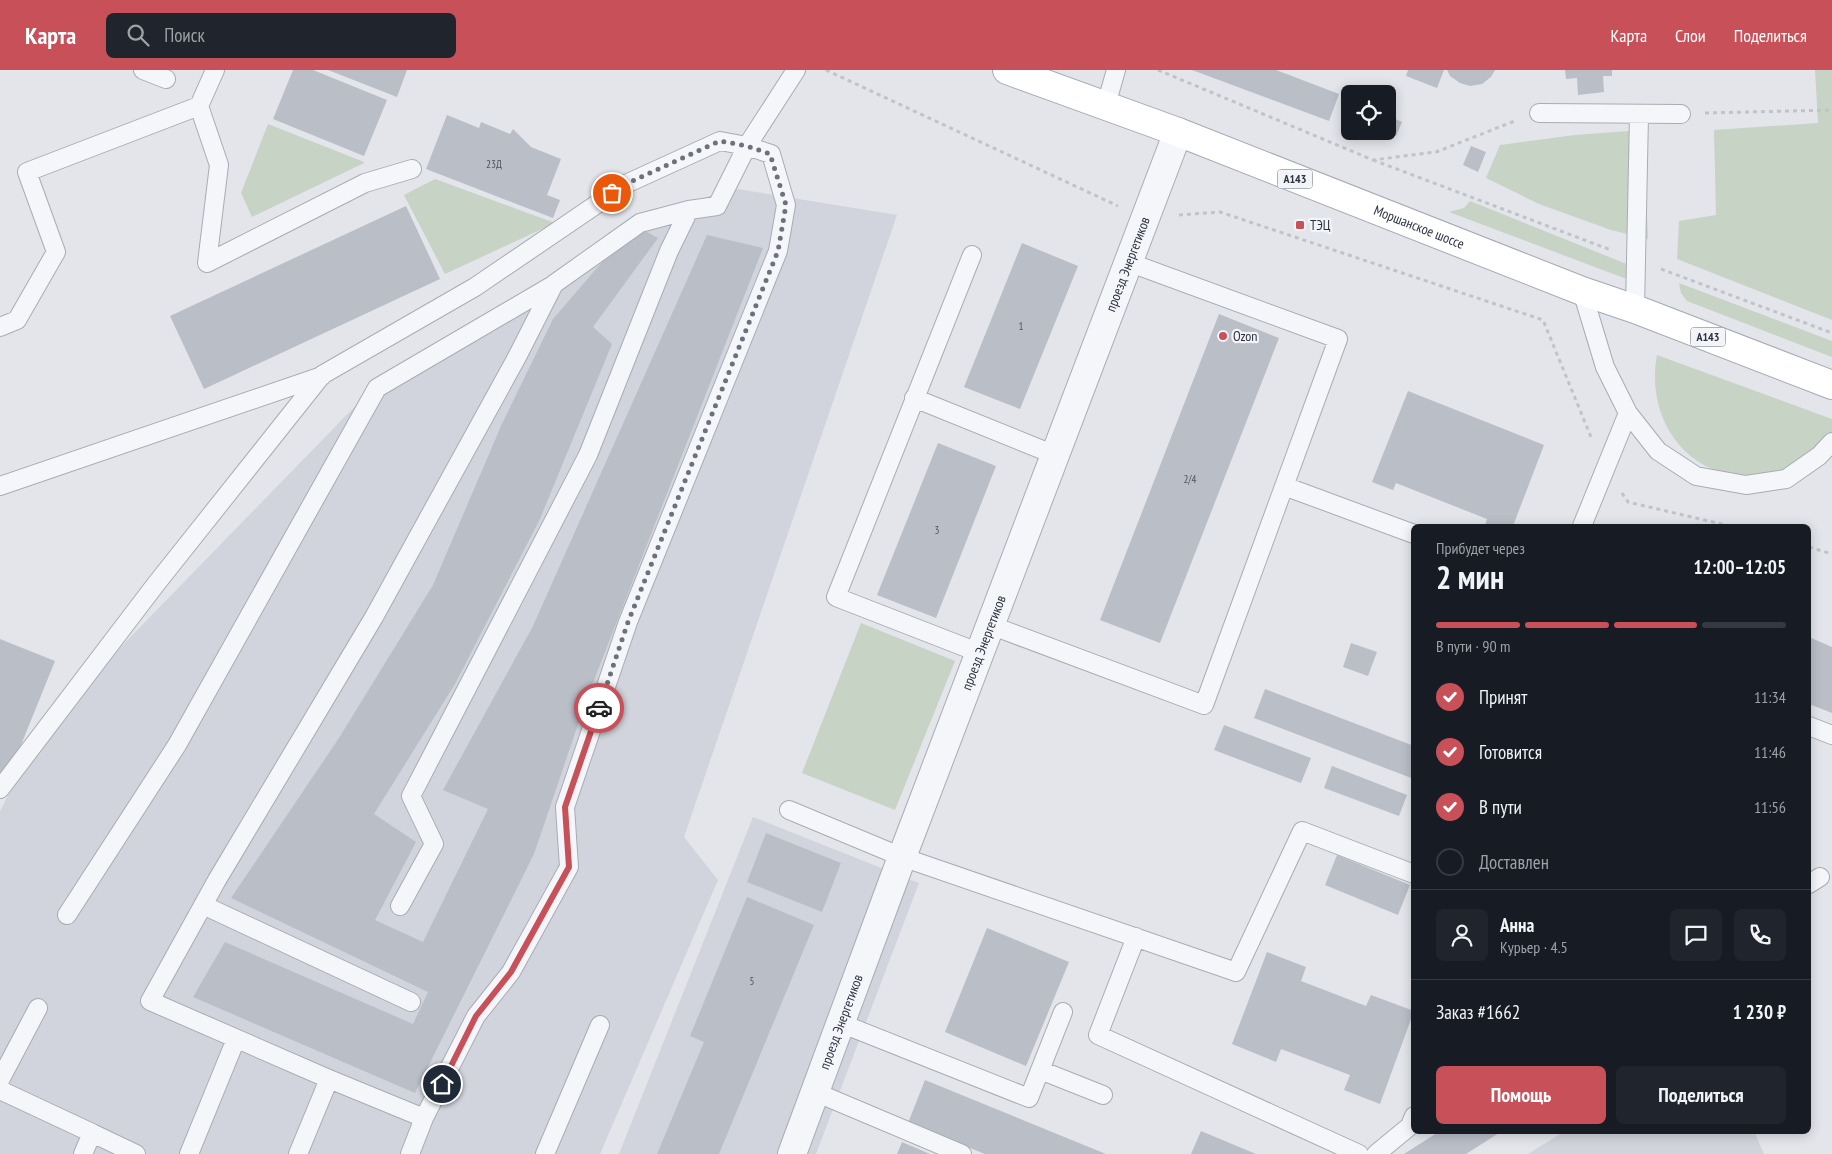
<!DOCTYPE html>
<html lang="ru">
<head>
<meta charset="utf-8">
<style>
	:root { --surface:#171b24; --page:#20242c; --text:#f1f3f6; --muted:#9ea1a6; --line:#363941; --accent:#c75059 }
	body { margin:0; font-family:"PT Sans Narrow",sans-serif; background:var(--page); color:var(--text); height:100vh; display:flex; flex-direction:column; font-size:19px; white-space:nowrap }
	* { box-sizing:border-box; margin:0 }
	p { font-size:16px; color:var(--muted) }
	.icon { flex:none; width:28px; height:28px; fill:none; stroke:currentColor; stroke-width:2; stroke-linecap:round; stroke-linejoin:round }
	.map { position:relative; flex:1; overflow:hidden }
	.side { position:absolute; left:1411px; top:454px; width:400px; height:610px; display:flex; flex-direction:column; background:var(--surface); border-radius:8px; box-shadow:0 2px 12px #0003 }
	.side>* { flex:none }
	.controls { position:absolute; left:1341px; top:15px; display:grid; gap:10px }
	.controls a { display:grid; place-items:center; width:55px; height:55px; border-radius:8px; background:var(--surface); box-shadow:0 2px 12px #0003; font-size:25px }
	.pin { position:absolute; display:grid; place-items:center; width:42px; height:42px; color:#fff; margin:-21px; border:2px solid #fff; border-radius:50%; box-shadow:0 1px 5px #0007 }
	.courier { position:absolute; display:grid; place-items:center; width:50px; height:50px; margin:-25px; border:4px solid #c75059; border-radius:50%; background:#fff; color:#222; box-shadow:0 1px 6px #0007 }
	.head em { font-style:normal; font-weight:600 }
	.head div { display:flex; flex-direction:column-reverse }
	.head { display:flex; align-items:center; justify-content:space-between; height:85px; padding:0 25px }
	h1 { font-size:32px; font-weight:600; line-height:38px }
	.bar { display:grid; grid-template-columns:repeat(4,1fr); gap:8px 5px; align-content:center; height:60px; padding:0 25px }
	.bar i { height:6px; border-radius:4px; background:var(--line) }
	.bar .current { background:var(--accent) }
	.bar p { grid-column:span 4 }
	.line { display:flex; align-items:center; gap:12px; padding:0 25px; border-top:1px solid var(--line) }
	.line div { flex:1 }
	.round { display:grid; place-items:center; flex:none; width:52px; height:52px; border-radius:8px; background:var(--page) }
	ol { padding:0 25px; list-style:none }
	li { display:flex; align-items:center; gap:15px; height:55px }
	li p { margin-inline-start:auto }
	li .icon { padding:5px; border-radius:50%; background:var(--accent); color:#fff; stroke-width:4 }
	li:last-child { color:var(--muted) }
	li i { width:28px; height:28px; border:2px solid var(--line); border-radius:50% }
	.action { display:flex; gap:10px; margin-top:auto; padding:10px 25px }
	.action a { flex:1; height:58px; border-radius:8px; background:var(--accent); color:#fff; font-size:20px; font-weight:600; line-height:58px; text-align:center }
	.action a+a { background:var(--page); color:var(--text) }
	header { display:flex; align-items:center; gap:30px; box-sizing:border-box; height:70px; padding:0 25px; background:var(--accent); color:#fff }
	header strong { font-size:24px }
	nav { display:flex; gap:28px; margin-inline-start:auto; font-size:18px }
	.search { width:350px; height:45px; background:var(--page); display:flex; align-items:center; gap:12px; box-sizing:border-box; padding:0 18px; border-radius:8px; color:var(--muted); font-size:19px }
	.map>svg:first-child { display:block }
</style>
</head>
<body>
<header>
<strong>Карта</strong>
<div class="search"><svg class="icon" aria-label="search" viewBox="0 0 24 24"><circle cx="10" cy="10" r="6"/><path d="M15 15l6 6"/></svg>Поиск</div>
<nav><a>Карта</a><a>Слои</a><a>Поделиться</a></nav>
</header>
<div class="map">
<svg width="1832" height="1084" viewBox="0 0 1832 1084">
	<rect width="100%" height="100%" fill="#e3e5ea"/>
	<!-- built -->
	<path fill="#d1d4dc" d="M731,118L897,145L684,767L718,810L600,1084H0V741L42,658L367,324L647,149Z
		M753,747L919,813L816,1084H619Z
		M1565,1061H1754L1764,1084H1528Z"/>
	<!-- green -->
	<path fill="#c7d3c4" d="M1815,0H1832V250L1677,189L1679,151L1716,145L1714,60L1818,53Z
		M268,54L364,92V93L252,147L241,123Z
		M1643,60L1648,169L1611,160L1539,134L1486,108L1500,75L1575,65Z
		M435,109L555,153L445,204L404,125Z
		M1470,131L1639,199L1633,208H1624L1449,142L1464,138Z
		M1679,213L1832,271V287L1687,231L1681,223Z
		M1657,285L1832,349V363L1829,367C1819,375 1797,396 1787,400C1782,402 1774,402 1768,404C1695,418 1644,355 1657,285Z
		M861,553L955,591L895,740L802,703Z"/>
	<!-- building -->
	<path fill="#babec7" d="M293,0H313L387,30L364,86L273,49Z
		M328,0H407L397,27Z
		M1192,0H1276L1339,24L1329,51Z
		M1408,0H1444L1437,18L1406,6Z
		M1447,0H1495L1491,7L1482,14L1470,16L1460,13L1450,6Z
		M1565,0H1612V6H1603L1604,22L1578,25L1577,8L1566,9Z
		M447,45L479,58L481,52L510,64L513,59L531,77L561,89L547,125L560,130L553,148L426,99Z
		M1389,46L1402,52L1396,66L1388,62Z
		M1471,76L1486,82L1478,102L1463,95Z
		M406,136L440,209L204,319L170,246Z
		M634,155L658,168L593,257L612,274L540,449L455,614L374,744L416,772L375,850L423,872L488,739L443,720L533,556L707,165L763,178L587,628L534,784L415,1023L193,927L225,872L413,954L428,922L231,828L339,668L433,515L501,356L553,249Z
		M1022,173L1078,196L1020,339L964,317Z
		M1219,244L1279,268L1160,573L1100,550Z
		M1408,321L1544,375L1513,456H1485L1487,449L1396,413L1393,420L1372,412Z
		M938,373L996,396L936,548L877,525Z
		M1809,567L1832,577V643L1809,634Z
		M0,569L55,591L2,722L0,721Z
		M1351,573L1377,582L1368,606L1343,597Z
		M1265,619L1414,676V709L1254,648Z
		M1224,655L1311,688L1301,713L1214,680Z
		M1332,696L1407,725L1399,746L1324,718Z
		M766,763L841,793L822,842L747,812Z
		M1337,785L1410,815L1398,845L1325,815Z
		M747,827L814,855L719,1084H657L704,972L690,966Z
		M987,858L1069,892L1026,996L945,962Z
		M1267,882L1306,897L1301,911L1366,936L1371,925L1414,941L1380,1034L1344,1020L1350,1005L1281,979L1276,992L1232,974Z
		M925,1010L1106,1084H985L908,1053Z
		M1201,1061L1256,1084H1191Z
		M1440,1061H1502L1466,1084H1404Z
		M902,1072L930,1084H897Z"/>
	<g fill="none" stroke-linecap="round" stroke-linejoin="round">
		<defs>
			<path id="service" d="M143,0L166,9
				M215,0L199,36L219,95L207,193L365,113L412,99
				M1106,35L1116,0
				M1539,43L1681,44
				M747,76L771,84L786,135L778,181L628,552L565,737L569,797L511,902L476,946L424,1048L329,1009L150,931L217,810L374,547L517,287L554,214L640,153L689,140L717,136Z
				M972,185L836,527L980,583
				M1582,221L1605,297L1628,343L1658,381L1696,406L1746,415L1786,409L1819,386L1832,372
				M1635,239L1639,45
				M0,257L17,250L56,182L27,102L199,36
				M914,328L1055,385
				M0,416L322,306
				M1284,416L1414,464
				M1582,456L1628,343
				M990,555L1204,635L1338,269L1128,192
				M1809,656L1832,665
				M0,719L156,514L322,305L475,217L628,113L720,71L747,76L796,0
				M789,740L902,787L1236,902L1302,761L1414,804
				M1809,814L1820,807
				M203,835L411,932
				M400,836L434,774L411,726L588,385L669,181L689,140
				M67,845L177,675L377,318L553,215
				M1136,867L1098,965L1359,1084
				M840,953L1029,1028L1063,942
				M1040,1000L1103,1025
				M0,1010L38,938
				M0,1020L92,1063L83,1084
				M815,1022L962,1084
				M92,1063L136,1084
				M189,1084L236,969
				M298,1084L329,1009
				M410,1084L424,1048
				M545,1084L600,955
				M1376,1084L1410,1056L1414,1046"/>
			<g id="minor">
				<path id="s1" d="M792,1084L902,787L1178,62"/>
			</g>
			<g id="primary">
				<path id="s2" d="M1007,0L1178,62L1582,221L1635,239L1832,315"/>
			</g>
		</defs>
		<!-- service casing -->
		<use href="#service" stroke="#a8acb4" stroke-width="20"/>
		<!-- minor casing -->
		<use href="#minor" stroke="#a8acb4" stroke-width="30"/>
		<!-- primary casing -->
		<use href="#primary" stroke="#a3a9b5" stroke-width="30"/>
		<!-- path -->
		<path stroke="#c1c3c9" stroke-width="3" stroke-dasharray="4 4" stroke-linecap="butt" d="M826,0L1118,136
			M1158,0L1373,90L1436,82L1517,50
			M1705,43L1832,40
			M1373,90L1611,180
			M1179,145L1220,142L1543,250L1591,367
			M1661,199L1832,263
			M1622,423L1628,432L1730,456
			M1809,477L1832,484"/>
		<!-- service -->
		<use href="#service" stroke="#f5f6f9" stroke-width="18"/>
		<!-- minor -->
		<use href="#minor" stroke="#f5f6f9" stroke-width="28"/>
		<!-- primary -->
		<use href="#primary" stroke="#fff" stroke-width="28"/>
	</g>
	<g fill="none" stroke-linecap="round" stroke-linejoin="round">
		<!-- done -->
		<path stroke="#6c717c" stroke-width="5" stroke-dasharray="0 9" d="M599,638L628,552L778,181L786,135L770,84L747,76L720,71L628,113L612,123"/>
		<!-- route -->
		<path stroke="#c75059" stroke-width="6" d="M442,1014L476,946L511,902L569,797L565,737L599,638"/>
	</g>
	<!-- markers -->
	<g fill="#c75059" stroke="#f2f4f7" stroke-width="2">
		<rect x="1295" y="150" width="10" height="10" rx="2.5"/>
		<circle cx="1223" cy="266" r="5"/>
	</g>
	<g text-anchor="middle" stroke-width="4.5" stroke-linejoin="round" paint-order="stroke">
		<!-- number labels -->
		<g font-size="11" fill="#505562">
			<text x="494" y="98">23Д</text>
			<text x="1021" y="260">1</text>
			<text x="1190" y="413">2/4</text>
			<text x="937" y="464">3</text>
			<text x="752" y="915">5</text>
		</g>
		<!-- shield labels -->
		<g fill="#f2f4f7" stroke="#676c78" stroke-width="1">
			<rect x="1277.5" y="99.5" width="35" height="19" rx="4"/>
			<rect x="1690.5" y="257.5" width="35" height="19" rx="4"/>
		</g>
		<g font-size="12" font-weight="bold" fill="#2c3241">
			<text x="1295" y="113">А143</text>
			<text x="1708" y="271">А143</text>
		</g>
		<!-- poi labels -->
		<g font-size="14" fill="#2c3241" stroke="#f2f4f7" text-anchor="start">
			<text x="1310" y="160">ТЭЦ</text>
			<text x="1233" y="271">Ozon</text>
		</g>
		<!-- street labels -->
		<g font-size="14" fill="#2c3241" stroke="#f2f4f7">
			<text dy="5" stroke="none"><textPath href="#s2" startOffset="441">Моршанское шоссе</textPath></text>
			<text dy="5" stroke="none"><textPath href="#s1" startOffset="951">проезд Энергетиков</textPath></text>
			<text dy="5" stroke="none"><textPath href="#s1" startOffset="546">проезд Энергетиков</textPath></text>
			<text dy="5" stroke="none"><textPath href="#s1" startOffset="141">проезд Энергетиков</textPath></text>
		</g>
	</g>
</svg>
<div class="controls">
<a><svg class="icon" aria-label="locate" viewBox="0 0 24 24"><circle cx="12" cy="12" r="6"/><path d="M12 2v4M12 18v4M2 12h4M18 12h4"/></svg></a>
</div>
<div class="pin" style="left:612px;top:123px;background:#ea580c"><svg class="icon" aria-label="bag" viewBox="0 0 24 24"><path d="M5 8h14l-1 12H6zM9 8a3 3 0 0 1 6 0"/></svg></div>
<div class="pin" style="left:442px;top:1014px;background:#1f2937"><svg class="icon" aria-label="home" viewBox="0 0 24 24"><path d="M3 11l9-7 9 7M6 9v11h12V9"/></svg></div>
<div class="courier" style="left:599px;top:638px"><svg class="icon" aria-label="car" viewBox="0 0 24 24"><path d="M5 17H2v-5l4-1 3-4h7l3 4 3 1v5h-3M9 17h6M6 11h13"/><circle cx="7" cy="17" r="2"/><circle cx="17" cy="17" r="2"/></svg></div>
<section class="side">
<div class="head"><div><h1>2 мин</h1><p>Прибудет через</p></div><em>12:00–12:05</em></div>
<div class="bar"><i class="current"></i><i class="current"></i><i class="current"></i><i></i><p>В пути · 90 m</p></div>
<ol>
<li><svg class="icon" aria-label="check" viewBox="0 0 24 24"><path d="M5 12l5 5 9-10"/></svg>Принят<p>11:34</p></li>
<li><svg class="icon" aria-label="check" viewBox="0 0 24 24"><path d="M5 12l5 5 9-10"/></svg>Готовится<p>11:46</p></li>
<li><svg class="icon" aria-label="check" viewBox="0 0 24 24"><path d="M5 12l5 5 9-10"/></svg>В пути<p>11:56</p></li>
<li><i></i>Доставлен</li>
</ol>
<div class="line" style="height:90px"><a class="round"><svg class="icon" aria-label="person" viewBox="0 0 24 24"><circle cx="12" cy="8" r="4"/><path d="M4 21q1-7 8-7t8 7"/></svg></a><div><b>Анна</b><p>Курьер · 4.5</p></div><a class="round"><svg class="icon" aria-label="chat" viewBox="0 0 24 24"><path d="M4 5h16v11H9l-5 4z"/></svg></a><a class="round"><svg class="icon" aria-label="phone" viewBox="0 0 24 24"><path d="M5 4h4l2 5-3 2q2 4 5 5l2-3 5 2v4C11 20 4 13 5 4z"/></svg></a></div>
<div class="line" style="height:65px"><div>Заказ #1662</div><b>1 230 ₽</b></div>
<div class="action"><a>Помощь</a><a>Поделиться</a></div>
</section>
</div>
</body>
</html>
